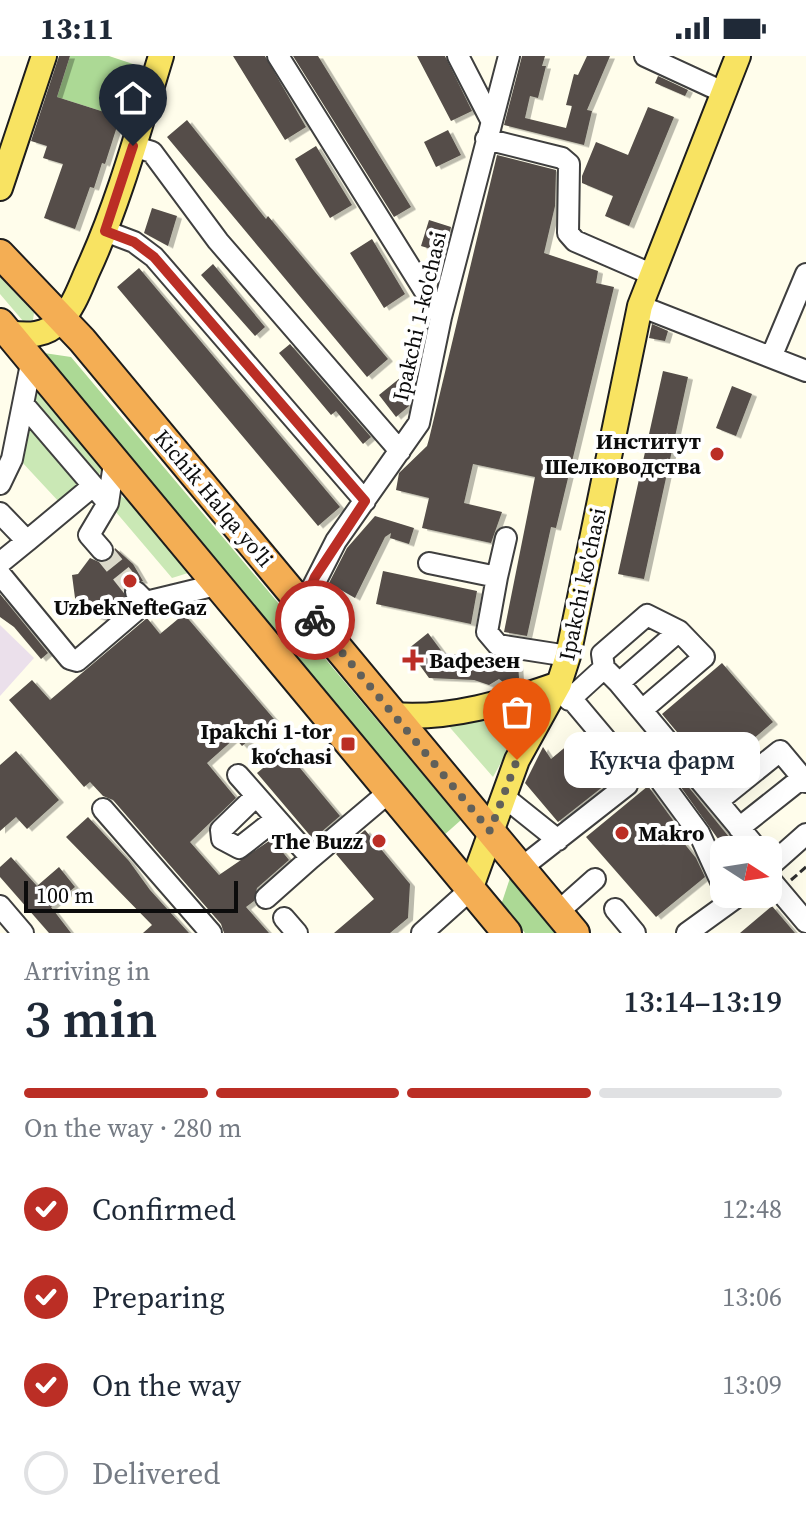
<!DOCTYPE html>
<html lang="en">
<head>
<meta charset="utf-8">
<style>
	:root { --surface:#fff; --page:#f2f2f3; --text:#1f2937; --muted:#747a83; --line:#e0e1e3; --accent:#bb2e25 }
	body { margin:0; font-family:"Source Serif 4",serif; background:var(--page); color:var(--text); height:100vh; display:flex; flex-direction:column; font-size:30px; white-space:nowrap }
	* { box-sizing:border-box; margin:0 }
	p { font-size:26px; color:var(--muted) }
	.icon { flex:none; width:44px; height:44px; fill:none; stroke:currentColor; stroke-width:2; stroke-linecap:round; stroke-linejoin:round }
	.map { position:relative; height:877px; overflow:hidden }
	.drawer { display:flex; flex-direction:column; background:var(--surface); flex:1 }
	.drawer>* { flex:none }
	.needle { width:52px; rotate:102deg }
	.tools { position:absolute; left:710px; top:780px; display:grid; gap:16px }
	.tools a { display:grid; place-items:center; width:72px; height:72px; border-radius:16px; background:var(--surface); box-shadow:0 8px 32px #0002; font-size:40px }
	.scale { position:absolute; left:24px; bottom:20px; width:214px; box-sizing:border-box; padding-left:8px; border:4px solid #0c0c0c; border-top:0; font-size:22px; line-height:28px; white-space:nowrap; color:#0c0c0c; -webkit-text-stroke:6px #fff; paint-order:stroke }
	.pin { position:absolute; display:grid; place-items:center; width:68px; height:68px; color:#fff; margin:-82px -34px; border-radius:50% 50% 50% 0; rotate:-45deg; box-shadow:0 0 8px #0007 }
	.pin .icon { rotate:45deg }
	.courier { position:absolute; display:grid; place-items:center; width:80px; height:80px; margin:-40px; border:6px solid #bb2e25; border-radius:50%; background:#fff; color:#222; box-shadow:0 2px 10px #0007 }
	.bubble { position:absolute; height:56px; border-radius:16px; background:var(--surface); box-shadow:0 8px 32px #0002; font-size:26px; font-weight:600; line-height:56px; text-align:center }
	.summary em { font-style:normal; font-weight:600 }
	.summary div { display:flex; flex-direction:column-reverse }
	.summary { display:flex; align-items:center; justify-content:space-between; height:136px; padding:0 24px }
	h1 { font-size:52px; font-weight:600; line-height:60px }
	.bar { display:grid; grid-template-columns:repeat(4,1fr); gap:12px 8px; align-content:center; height:96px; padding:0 24px }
	.bar i { height:10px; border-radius:6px; background:var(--line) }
	.bar .on { background:var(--accent) }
	.bar p { grid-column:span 4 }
	ol { padding:0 24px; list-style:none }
	li { display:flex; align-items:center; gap:24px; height:88px }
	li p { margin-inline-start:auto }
	li .icon { padding:8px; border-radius:50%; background:var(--accent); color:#fff; stroke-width:4 }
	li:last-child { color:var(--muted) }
	li i { width:44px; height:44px; border:4px solid var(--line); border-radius:50% }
	.status { display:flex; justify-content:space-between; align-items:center; height:56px; padding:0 40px; background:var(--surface); direction:ltr }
	.status svg { height:22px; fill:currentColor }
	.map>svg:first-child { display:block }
</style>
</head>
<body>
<div class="status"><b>13:11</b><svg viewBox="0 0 49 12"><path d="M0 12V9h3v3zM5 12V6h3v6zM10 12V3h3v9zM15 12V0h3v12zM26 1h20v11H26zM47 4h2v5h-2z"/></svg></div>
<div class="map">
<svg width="806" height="877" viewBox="0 0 806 877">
	<defs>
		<filter id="shadow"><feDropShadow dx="5" dy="2.5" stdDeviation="0" flood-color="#0004"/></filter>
	</defs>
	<rect width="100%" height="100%" fill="#fffdeb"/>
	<!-- industrial -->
	<path fill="#ebe0eb" d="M0,569L34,602L0,640Z"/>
	<!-- green -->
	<path fill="#cae8b5" d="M0,221L34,257L33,264L23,265L0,238Z
		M37,336L102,413L97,422L34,350Z
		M33,371L83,428L60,447L20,404L26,372Z
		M121,440L127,444L188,517L172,522L115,455Z
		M532,651L493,721L446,667Z"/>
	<!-- forest -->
	<path fill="#acd995" d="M70,0H109L136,9L120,61L57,41Z
		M44,297L71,301L461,764L443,780L39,304Z
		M510,822L557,877H525L501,849Z"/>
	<!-- building -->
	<path fill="#544e48" filter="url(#shadow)" d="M59,0H70L57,41L120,61L105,108L102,107L94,132L90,131L75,173L44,162L63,108L43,102L47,90L31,85Z
		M233,0H265L306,71L285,84Z
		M293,0H318L411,151L394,161Z
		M417,0H445L472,55L451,65Z
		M522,0H545L542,10H546L538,42L530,40L525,62L566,72L572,50L566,49L574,18L578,19L587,0H610L587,54L592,55L584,89L504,69Z
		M658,20L688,34L685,40L655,27Z
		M648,51L674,61L629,170L605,160L613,140L582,127V120L596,86L628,99Z
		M187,64L266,163L268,160L388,303L367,321L167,81Z
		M448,74L461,99L436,111L424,86Z
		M316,90L352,149L330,162L295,103Z
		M497,99L556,114L555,150L544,197L598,215L596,227L614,231L556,472L551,471L527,580L504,576L535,421L473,408L464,447L502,456L491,487L422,472L429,442L396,434L399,417L427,390L429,383Z
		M152,152L177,160L168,190L144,177Z
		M429,164L451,171L444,197L421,190Z
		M372,183L405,238L384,252L350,197Z
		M213,208L265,271L255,280L201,219Z
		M139,212L340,451L318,470L117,231Z
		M652,268L668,275L665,285L649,282Z
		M290,288L371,381L363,388L336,355L331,359L279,297Z
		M663,315L688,321L644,523L618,518Z
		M400,322L412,337L409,350L396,361L379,339Z
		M732,330L752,338L736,380L716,372Z
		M375,460L414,472L409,488L390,482L391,477L385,481L355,542L329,527L347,492Z
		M115,492L133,508L143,525L127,526L123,533L127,545L103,563L91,559L75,542L72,519L78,518L90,502L99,506L110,504Z
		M383,515L477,535L471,568L376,548Z
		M0,538L48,597L41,603L14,571L0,561Z
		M184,558L274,663L242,690L235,682L207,707L236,742L190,786L219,819L272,783L289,804L257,832L254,845L246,851L269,877H224L221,868L113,744L103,740L90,726L84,731L9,644L32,624L50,644L147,562L160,578Z
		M428,577L443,597L518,607L519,622L507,629L499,623L489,629L474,624L429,622L408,593Z
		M722,607L773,666L712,718L662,658Z
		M581,678L615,718L614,722L558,766L525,727L543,691L551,703Z
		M285,694L340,760L313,783L257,717Z
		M16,695L59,744L27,773L16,761L0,775V709Z
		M665,702L729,781L741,794H726L662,705Z
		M648,730L675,767L670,770L696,802L705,821L656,861L586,781Z
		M88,761L129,805L150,834L189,877H143L152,869L66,781Z
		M365,774L410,828L408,862L390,877H334L374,843L336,798Z
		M11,801L37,830L59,811L75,831L51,851L71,877H49L0,821V811Z
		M772,850L795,877H740Z"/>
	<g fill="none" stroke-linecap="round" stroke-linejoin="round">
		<!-- minor-tunnel -->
		<path stroke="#dbd9ca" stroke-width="20" stroke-dasharray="20 10" stroke-linecap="butt" d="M102,494L136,536"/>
		<defs>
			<path id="minor" d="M278,0L441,261
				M458,0L491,64
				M645,0L723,36
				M486,83L562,102L569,108L568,177L575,185L651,218
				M133,90L152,96L218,185L400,395
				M105,175L134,186L154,201L365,445
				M640,250L806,315
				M772,299L806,218
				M24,349L108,447
				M0,428L12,403L31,308
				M0,457L27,485L93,430
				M102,494L89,479L108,447L114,408
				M0,507L27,485
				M429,507L497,521L487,576L498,589L568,600
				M0,518L70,603L77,605L146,546
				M497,521L506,482
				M136,536L146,546L216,529
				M303,550L336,485L419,367L441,261L509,0
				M604,612L602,598L647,559L679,575L704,601L642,654
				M619,627L758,794
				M569,644L604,612L619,627L679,575
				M652,713L699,777L724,832
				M238,719L311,802L389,736
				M256,740L221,774L222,783L239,792L276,763
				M503,740L558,784
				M718,745L780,695L806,726
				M103,753L211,877
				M739,772L802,722
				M530,805L627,729L628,710L559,628
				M768,818L771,809L806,778
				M768,821L806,866
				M266,842L311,802
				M568,847L595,823
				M0,850L23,877
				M615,853L635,877
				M284,862L297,877
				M422,877L470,834
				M687,877L741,838"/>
			<path id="major" d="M0,132L44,0
				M9,277C28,280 46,280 60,265C73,252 80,232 87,216C119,147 139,72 161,0
				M393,659C448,664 508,646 559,628
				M470,834L517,704L559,628L568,600L640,250L738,0"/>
			<path id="highway" d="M0,198L82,284L575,877
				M0,267L507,877"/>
		</defs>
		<!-- minor casing -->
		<use href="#minor" stroke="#3f3f3f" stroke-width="24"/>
		<!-- major casing -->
		<use href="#major" stroke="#1d1d1d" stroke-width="28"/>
		<!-- highway casing -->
		<use href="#highway" stroke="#1d1d1d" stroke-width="32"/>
		<!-- path -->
		<path stroke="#2e2e2e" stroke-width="3" stroke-dasharray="8 4" stroke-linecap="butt" d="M791,824L806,811"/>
		<!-- minor -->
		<use href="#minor" stroke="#fff" stroke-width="20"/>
		<!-- major -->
		<use href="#major" stroke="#f8e362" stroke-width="24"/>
		<!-- highway -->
		<use href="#highway" stroke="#f4ae54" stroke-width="28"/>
	</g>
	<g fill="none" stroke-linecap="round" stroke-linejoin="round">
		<!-- done -->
		<path stroke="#61605a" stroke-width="8" stroke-dasharray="0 14.4" d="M315,564L490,775L517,704"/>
		<!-- route -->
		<path stroke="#bb2e25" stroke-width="10" d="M133,90L105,175L134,186L154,201L365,445L315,521L303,550L315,564"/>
	</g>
	<!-- markers -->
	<g fill="#bb2e25" stroke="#fff" stroke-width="3">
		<circle cx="717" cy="398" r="8"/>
		<circle cx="130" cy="525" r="8"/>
		<path d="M409 592h8v8h8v8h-8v8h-8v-8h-8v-8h8z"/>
		<rect x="340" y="680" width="16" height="16" rx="4"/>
		<circle cx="622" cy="777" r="8"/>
		<circle cx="379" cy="785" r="8"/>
	</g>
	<g text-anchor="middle" stroke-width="8" stroke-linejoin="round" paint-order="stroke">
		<!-- street labels -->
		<g font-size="22" fill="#0c0c0c" stroke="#fff">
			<text transform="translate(419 260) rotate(-77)" y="8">Ipakchi 1-ko'chasi</text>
			<text transform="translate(214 442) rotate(50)" y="8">Kichik Halqa yo'li</text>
			<text transform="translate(582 528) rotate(-78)" y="8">Ipakchi ko'chasi</text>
		</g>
		<!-- poi labels -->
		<g font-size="22" font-weight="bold" fill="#0c0c0c" stroke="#fff" text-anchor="end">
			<text x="701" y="393">Институт<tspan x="701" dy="25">Шелководства</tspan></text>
			<text x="130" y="559" text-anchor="middle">UzbekNefteGaz</text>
			<text x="429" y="612" text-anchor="start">Вафезен</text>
			<text x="332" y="683">Ipakchi 1-tor<tspan x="332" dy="25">koʻchasi</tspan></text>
			<text x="638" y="785" text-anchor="start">Makro</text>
			<text x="363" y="793">The Buzz</text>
		</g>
	</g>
</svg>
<div class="tools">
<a><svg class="needle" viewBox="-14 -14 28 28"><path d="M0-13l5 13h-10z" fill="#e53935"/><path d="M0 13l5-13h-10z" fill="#747a83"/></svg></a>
</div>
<div class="scale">100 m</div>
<div class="pin" style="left:517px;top:704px;background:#ea580c"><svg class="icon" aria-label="bag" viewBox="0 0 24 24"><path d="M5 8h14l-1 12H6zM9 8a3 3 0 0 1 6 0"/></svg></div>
<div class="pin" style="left:133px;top:90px;background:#1f2937"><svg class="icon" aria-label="home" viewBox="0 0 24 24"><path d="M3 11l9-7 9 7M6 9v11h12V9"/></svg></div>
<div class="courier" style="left:315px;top:564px"><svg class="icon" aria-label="bike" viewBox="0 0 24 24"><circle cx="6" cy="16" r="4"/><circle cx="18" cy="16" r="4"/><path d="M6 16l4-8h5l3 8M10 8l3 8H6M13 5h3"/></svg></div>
<div class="bubble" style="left:564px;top:676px;width:196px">Кукча фарм</div>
</div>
<section class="drawer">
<div class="summary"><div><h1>3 min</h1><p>Arriving in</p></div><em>13:14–13:19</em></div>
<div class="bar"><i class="on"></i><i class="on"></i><i class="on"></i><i></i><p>On the way · 280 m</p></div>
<ol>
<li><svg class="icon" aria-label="check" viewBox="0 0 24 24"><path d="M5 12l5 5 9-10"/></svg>Confirmed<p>12:48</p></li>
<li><svg class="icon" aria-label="check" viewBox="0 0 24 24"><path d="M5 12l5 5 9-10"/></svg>Preparing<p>13:06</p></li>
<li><svg class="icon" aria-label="check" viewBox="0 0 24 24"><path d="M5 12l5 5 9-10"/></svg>On the way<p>13:09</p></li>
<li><i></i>Delivered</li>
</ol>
</section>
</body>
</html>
